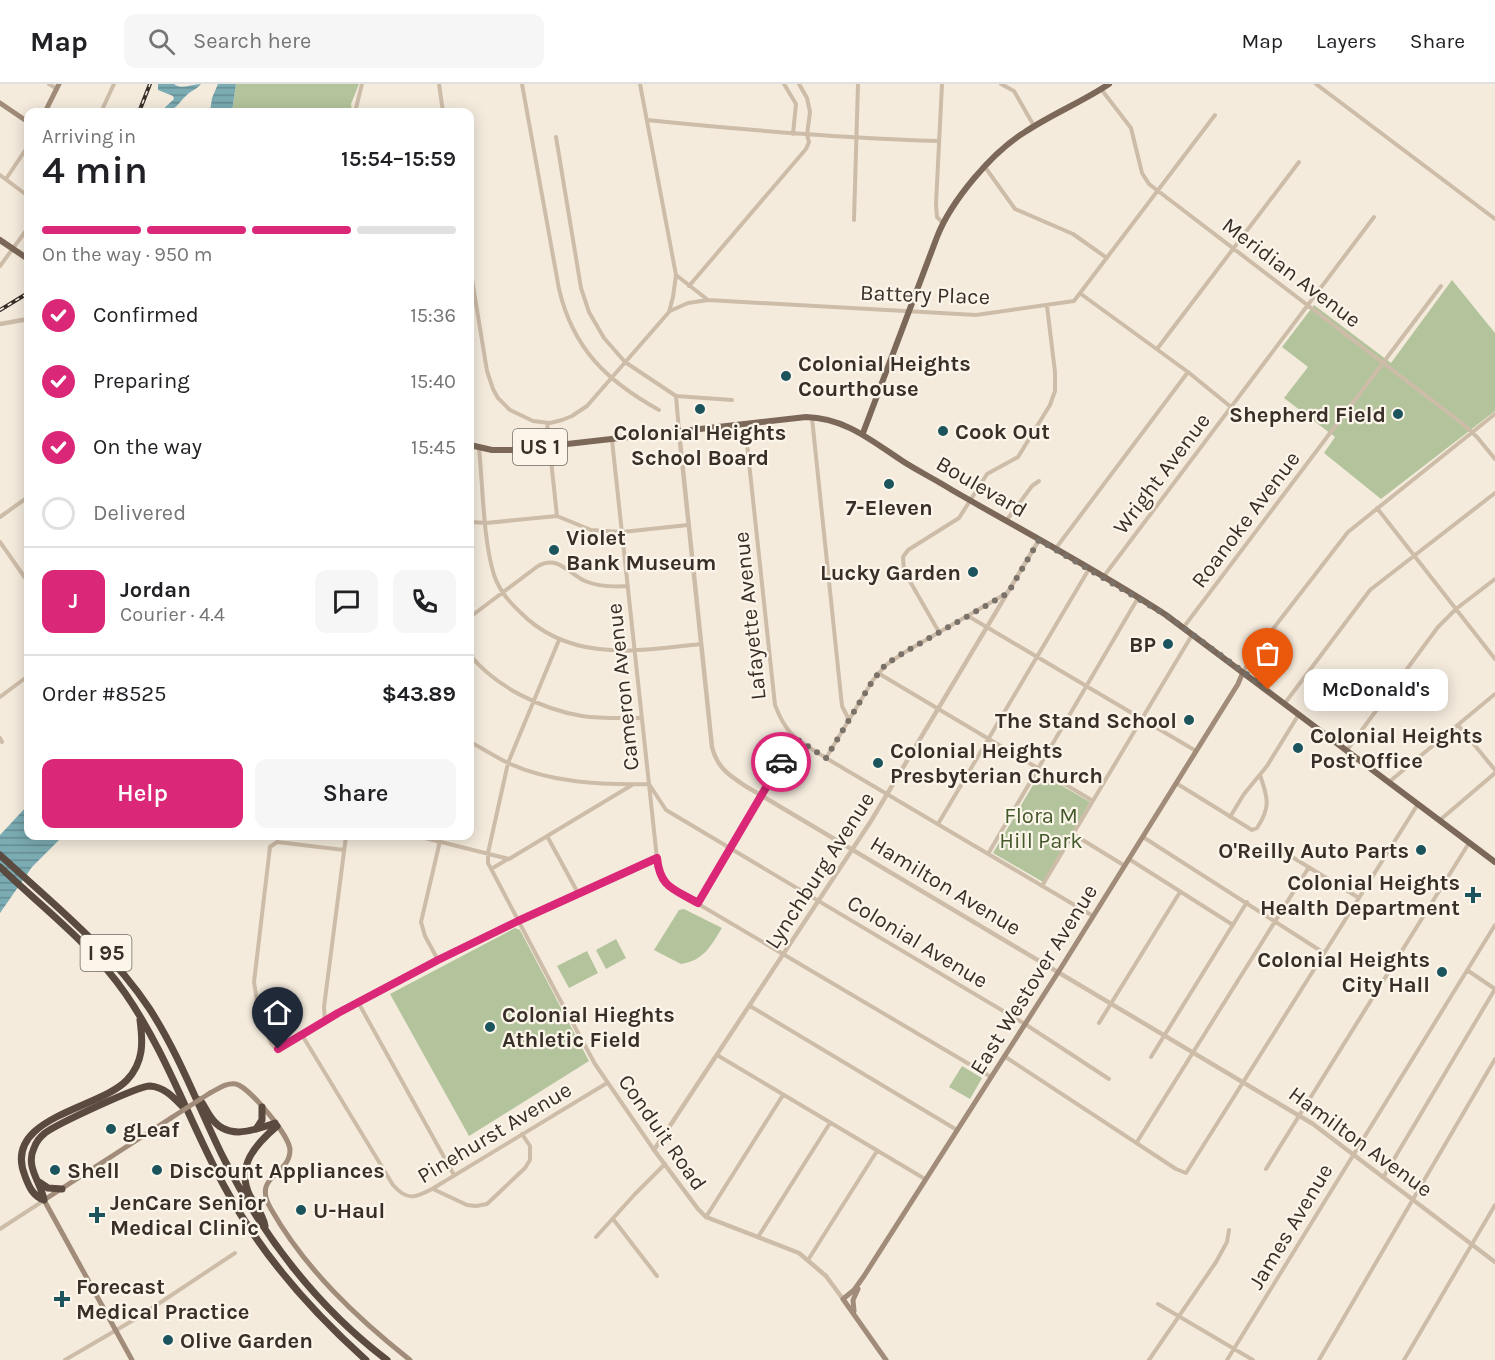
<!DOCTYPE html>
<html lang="en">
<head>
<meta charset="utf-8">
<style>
	:root { --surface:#fff; --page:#f6f6f6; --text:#202124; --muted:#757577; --line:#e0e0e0; --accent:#db2777 }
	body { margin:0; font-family:Karla,sans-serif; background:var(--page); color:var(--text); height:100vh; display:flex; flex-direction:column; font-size:22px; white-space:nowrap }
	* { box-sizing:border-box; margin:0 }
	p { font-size:20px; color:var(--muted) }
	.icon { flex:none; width:33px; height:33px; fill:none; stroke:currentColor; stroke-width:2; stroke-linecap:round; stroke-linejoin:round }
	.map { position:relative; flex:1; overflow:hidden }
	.panel { position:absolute; left:24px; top:24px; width:450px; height:732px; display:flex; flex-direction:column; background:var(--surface); border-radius:12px; box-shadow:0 3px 15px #0003 }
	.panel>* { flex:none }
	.pin { position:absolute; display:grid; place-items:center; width:51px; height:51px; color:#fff; margin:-62px -26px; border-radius:50% 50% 50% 0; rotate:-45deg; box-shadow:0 0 6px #0007 }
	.pin .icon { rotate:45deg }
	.courier { position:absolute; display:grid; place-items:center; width:60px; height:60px; margin:-30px; border:4px solid #db2777; border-radius:50%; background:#fff; color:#222; box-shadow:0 2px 8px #0007 }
	.bubble { position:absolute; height:42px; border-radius:12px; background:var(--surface); box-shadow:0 3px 15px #0003; font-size:20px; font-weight:600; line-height:42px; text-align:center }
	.overview em { font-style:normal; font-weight:600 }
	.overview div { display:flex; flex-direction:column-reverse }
	.overview { display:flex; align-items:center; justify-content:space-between; height:102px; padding:0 18px }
	h1 { font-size:39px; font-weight:600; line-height:45px }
	.bar { display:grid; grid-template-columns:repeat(4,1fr); gap:9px 6px; align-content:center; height:72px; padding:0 18px }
	.bar i { height:8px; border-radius:4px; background:var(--line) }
	.bar .current { background:var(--accent) }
	.bar p { grid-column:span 4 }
	.line { display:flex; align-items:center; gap:15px; padding:0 18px; border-top:2px solid var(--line) }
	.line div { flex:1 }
	.round { display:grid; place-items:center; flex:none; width:63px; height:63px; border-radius:12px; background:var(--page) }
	ol { padding:0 18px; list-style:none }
	li { display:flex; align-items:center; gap:18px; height:66px }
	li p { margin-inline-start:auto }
	li .icon { padding:6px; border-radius:50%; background:var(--accent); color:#fff; stroke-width:4 }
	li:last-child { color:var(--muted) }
	li i { width:33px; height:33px; border:3px solid var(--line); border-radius:50% }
	.button { display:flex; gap:12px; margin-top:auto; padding:12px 18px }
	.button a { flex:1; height:69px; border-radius:12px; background:var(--accent); color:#fff; font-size:24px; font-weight:600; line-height:69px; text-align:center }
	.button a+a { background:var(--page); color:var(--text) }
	header { display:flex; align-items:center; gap:36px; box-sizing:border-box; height:84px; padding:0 30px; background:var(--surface); border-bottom:2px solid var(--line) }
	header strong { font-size:28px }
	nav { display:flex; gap:33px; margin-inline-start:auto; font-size:21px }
	.search { width:420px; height:54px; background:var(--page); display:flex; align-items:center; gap:15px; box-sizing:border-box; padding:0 21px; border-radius:12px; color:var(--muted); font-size:22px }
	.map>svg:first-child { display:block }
</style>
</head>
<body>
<header>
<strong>Map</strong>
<div class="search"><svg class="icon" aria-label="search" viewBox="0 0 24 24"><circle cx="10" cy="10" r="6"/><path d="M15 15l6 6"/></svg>Search here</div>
<nav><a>Map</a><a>Layers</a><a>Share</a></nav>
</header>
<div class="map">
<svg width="1495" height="1276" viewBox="0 0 1495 1276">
	<defs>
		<pattern id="water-rules" width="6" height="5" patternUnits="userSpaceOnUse" patternTransform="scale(1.5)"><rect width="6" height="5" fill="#7bacb3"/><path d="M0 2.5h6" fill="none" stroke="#668c92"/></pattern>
	</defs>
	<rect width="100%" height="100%" fill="#f4ebdd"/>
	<!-- green -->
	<path fill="#b3c49c" d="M236,0H359L351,20L352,28H232Z
		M1452,196L1495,249V327L1381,415L1324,369L1335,353L1284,314L1308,283L1282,263L1314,221L1391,279Z
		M1040,689L1090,718L1043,798L993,769Z
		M684,825L722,844C711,862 703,877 681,880L654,866L679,826Z
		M515,844L520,846L589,977L469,1052L390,910Z
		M616,855L626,874L606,885L596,866Z
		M587,867L598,889L569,904L557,882Z
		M962,982L982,994L970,1015L949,1003Z"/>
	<!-- water -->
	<path fill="url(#water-rules)" d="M158,0H174C181,6 192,0 201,0C198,4 193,6 189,9C178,18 177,28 160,28L174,15L173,12L158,6Z
		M218,0H236L232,28H210L212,14Z
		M28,721V752H63L32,783L0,829V751Z"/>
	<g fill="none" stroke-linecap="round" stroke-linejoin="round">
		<!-- minor -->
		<path stroke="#cdbca8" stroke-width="4" d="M49,0L57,5
			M439,0L443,28
			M522,0L559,205C573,265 607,297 659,326
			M640,0L676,191L708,216L976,231L1074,217L1215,31
			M784,0L796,20L793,50
			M942,0L936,120L937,133L943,139
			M1001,0L1014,7L1034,42
			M1316,0L1495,135
			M1101,5L1131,44L1142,89L1149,100L1463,340L1477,353L1495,375
			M101,28L114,0
			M355,28L362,0
			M647,36C744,46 841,54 939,57
			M556,53L581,204L589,228L604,254L625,278L676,312L732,316
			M985,83L1015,125L1073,150L1107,174
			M0,91L28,112
			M6,95L28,62
			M854,136L858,0
			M0,182L28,144
			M470,183L487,287L493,305L498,314L510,326L533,337L550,339L562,336L572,332L587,322L669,228L673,213L676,191
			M689,202L806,65L809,58L807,51L810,28L807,14L799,0
			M1081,210L1188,288L1231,323
			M670,227L688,219L708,216
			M1157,265L1299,78
			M676,312L679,347
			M812,334L842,622L849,636
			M547,339L557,432
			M745,341L775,621C787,653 799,657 826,674L1093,832
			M612,356L658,784L661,794L673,805L991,993
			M479,364C483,403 483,455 494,491C499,506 509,518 520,528C570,579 637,567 701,560
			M1377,424L1495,575
			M0,433L28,413
			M1006,437L1032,402L1039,397
			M470,438L486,439L557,432L591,446L622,448L688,441
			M0,458L28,498
			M1056,464L1188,288
			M1104,492L1374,133
			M968,532L1196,667
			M470,533L538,482C558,471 568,489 585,497C599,503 613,503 628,502
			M1183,544L1441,202
			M939,548L904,487L903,473L908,466L959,434L987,390L1018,373L1050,321L1055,307V288L1047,222
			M559,556L508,679L488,769V779L558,912L595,980L654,1066
			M470,571C496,603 541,625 582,632C601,635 622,634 642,634
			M1243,588L1252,572L1348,448L1495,330
			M878,589L1093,717
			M0,613L28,592
			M1285,619L1370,506L1495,409
			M1458,641L1495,686
			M0,654L2,658
			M470,658C482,664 494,672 506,678C550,699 601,701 649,700L666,726L1025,940L1109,995
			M1347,666L1438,543L1456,525L1495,495
			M826,674L873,596L886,581L905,568L1007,509
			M1389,698L1495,610
			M1176,699L1252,746L1257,744C1271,723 1268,714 1260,691
			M1230,733L1244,710L1267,682L1299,630
			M1440,736L1495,689
			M938,740L1089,485
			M1073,750L1125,782
			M417,752L509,775L632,701
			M547,752L578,809
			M1143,753L1324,869
			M344,766L277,758L270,763L254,898L259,931L271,959L276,965L283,962C403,890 529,830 657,774
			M1284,768L1359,814
			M988,770L1138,514
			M1129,775L1233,841
			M491,785L508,775
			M1042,802L1192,551
			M698,819L795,654
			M438,876L425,852L421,838L440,757
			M1467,886L1495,905
			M358,918L454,1091
			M750,922L957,1046
			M325,937L324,923L346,752
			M1099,939L1180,808
			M302,951L393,1101C407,1117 415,1114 432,1105L607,999
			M717,971L925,1095
			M1004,972L1176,1085L1186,1089L1418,720
			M1151,973L1247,818
			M1137,1058L1309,783
			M1266,1085L1469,759
			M1384,1092L1495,905
			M433,1105L467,1121L476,1122L487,1120L525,1084L530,1076V1062L522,1050
			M706,1133L783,1011
			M613,1135L657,1192
			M0,1145L43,1117
			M596,1153L635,1110L665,1080
			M758,1153L830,1039
			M808,1176L877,1067
			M1158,1220L1253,1276
			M65,1276L137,1234L235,1169
			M1149,1276L1216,1178L1227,1158L1229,1146
			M1227,1276L1495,841
			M1319,1276L1495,975
			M1404,1276L1495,1121"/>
		<!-- tertiary -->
		<path stroke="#cdbca8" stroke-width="4.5" d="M0,240L28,235
			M679,348L712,663C717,684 730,692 747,703L1313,1040L1495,1178
			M843,1215L826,1192L799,1169L706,1133L698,1125L654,1066L871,737L1039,456"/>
		<!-- secondary -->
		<path stroke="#a18b79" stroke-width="5" d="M0,19L28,38
			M45,28L59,0
			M210,1009C218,1005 227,998 236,1000C249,1003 290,1052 290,1066C290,1092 251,1091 271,1125C305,1185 357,1234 410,1276
			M854,1227L853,1216L858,1205
			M132,1276L44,1116L171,1034
			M886,1276L843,1215L854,1206L864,1192L1059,887L1238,600L1243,588"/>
		<!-- primary -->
		<path stroke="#7c6859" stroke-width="6" d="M863,349L937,153C951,117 992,68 1025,48C1052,30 1082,18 1109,0
			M470,361L492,366H514L806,333C846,334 873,358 904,378C920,388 936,396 952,406C1023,447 1097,486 1166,531L1495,778"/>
		<!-- motorway -->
		<path stroke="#5b4a3f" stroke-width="7" d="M0,771C53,820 109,864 149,924C179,970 198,1022 222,1071C261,1150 317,1223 387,1276
			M0,783C43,824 91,860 125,909C166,968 189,1037 223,1100C259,1168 309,1225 366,1276
			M200,1016C204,1021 206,1026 210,1032C226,1057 252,1047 275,1039
			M256,1045L262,1036V1023
			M39,1098L48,1104L62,1105
			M44,1116C33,1112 29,1103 25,1092C1,1033 100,1025 127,996C144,978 143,958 140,936
			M44,1116C41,1098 25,1083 34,1064C36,1058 40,1053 45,1049C57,1040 138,1002 150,1002C165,1003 175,1015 184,1024
			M265,1142C263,1130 256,1123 250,1112C235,1082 256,1060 277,1042"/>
		<defs>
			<path id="rail" d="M139,28L150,0
				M0,226L28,209"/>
		</defs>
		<!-- rail casing -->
		<use href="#rail" stroke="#392f29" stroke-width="4"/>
		<!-- rail -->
		<use href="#rail" stroke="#fbf5ea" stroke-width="1.5" stroke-dasharray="4.5" stroke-linecap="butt"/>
		<!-- secondary-bridge -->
		<path stroke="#a18b79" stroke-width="5" d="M171,1034L210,1009"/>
		<!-- primary-bridge -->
		<path stroke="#7c6859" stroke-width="6" d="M0,156L28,175"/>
	</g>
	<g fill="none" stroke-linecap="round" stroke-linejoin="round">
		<!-- done -->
		<path stroke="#7a7168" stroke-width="6" stroke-dasharray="0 10.8" d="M781,678L795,654L826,674L873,596L886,580L905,568L1008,509L1039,456L1166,531L1268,606"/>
		<!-- route -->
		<path stroke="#db2777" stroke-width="8" d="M278,965L338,929L438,876L518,837L657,774C660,804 674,805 698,819L781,678"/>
	</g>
	<!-- markers -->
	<g fill="#1c545e" stroke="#fbf5ea" stroke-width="2">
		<circle cx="786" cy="292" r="6"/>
		<circle cx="700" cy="325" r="6"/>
		<circle cx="1398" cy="330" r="6"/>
		<circle cx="943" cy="347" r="6"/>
		<circle cx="889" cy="400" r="6"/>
		<circle cx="554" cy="466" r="6"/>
		<circle cx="973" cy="488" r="6"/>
		<circle cx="1168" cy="560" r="6"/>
		<circle cx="1189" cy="636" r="6"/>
		<circle cx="1298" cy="664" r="6"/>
		<circle cx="878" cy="679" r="6"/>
		<circle cx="1421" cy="766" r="6"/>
		<path d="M1470 802h6v6h6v6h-6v6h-6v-6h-6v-6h6z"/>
		<circle cx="1442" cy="888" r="6"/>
		<circle cx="490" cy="943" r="6"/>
		<circle cx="111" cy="1045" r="6"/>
		<circle cx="55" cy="1086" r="6"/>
		<circle cx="157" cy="1086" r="6"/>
		<circle cx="301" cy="1126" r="6"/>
		<path d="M94 1122h6v6h6v6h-6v6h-6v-6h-6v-6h6z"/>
		<path d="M59 1206h6v6h6v6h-6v6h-6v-6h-6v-6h6z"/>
		<circle cx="168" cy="1256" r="6"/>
	</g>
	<g text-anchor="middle" stroke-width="4.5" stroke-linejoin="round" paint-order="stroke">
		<!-- shield labels -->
		<g fill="#fbf5ea" stroke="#736a63" stroke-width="1.5">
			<rect x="513" y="345" width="54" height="36" rx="4.5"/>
			<rect x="80.5" y="851" width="51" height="36" rx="4.5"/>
		</g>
		<g font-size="21" font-weight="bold" fill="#392f29">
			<text x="540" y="370">US 1</text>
			<text x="106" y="876">I 95</text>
		</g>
		<!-- street labels -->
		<g font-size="22" fill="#392f29" stroke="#fbf5ea">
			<text transform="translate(1292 188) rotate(37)" y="8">Meridian Avenue</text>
			<text transform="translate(925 210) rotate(2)" y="8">Battery Place</text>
			<text transform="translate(1161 389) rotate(-53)" y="8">Wright Avenue</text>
			<text transform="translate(982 402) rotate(30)" y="8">Boulevard</text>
			<text transform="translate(1245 435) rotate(-53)" y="8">Roanoke Avenue</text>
			<text transform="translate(749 532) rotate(-96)" y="8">Lafayette Avenue</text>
			<text transform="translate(622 603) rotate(-96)" y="8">Cameron Avenue</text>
			<text transform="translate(819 786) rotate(-57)" y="8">Lynchburg Avenue</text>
			<text transform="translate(946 801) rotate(31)" y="8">Hamilton Avenue</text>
			<text transform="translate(918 857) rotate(31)" y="8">Colonial Avenue</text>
			<text transform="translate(1033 895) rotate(-58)" y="8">East Westover Avenue</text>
			<text transform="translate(494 1048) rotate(-31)" y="8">Pinehurst Avenue</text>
			<text transform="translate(663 1048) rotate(55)" y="8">Conduit Road</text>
			<text transform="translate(1361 1057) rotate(36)" y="8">Hamilton Avenue</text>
			<text transform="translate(1290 1142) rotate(-59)" y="8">James Avenue</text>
		</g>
		<!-- poi labels -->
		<g font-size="22" font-weight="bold" fill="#392f29" stroke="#fbf5ea" text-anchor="start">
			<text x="798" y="287">Colonial Heights<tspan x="798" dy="25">Courthouse</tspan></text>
			<text x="1386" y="338" text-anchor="end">Shepherd Field</text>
			<text x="955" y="355">Cook Out</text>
			<text x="700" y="356" text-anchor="middle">Colonial Heights<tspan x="700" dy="25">School Board</tspan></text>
			<text x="889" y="431" text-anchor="middle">7-Eleven</text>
			<text x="566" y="461">Violet<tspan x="566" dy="25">Bank Museum</tspan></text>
			<text x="961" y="496" text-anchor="end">Lucky Garden</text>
			<text x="1156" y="568" text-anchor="end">BP</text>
			<text x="1177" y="644" text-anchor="end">The Stand School</text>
			<text x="1310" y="659">Colonial Heights<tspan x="1310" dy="25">Post Office</tspan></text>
			<text x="890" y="674">Colonial Heights<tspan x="890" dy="25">Presbyterian Church</tspan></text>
			<text x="1409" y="774" text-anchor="end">O'Reilly Auto Parts</text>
			<text x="1460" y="806" text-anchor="end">Colonial Heights<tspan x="1460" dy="25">Health Department</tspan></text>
			<text x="1430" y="883" text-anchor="end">Colonial Heights<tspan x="1430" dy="25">City Hall</tspan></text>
			<text x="502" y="938">Colonial Hieghts<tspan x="502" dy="25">Athletic Field</tspan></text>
			<text x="123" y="1053">gLeaf</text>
			<text x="67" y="1094">Shell</text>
			<text x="169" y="1094">Discount Appliances</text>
			<text x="110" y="1126">JenCare Senior<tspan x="110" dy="25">Medical Clinic</tspan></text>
			<text x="313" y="1134">U-Haul</text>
			<text x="76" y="1210">Forecast<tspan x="76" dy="25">Medical Practice</tspan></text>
			<text x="180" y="1264">Olive Garden</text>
		</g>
		<!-- park labels -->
		<g font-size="22" fill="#45592b" stroke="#fbf5ea">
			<text x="1041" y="739">Flora M<tspan x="1041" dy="25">Hill Park</tspan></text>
		</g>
	</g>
</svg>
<div class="pin" style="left:1268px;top:606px;background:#ea580c"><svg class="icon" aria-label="bag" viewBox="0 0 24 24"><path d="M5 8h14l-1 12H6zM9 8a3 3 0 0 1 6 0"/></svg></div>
<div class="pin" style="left:278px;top:965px;background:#1f2937"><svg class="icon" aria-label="home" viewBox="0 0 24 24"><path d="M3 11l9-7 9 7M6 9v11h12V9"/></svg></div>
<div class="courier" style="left:781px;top:678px"><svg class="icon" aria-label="car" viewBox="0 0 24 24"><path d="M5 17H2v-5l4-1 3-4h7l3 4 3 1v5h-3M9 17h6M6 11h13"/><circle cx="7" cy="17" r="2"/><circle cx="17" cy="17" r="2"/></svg></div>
<div class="bubble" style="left:1304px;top:585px;width:144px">McDonald's</div>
<section class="panel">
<div class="overview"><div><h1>4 min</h1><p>Arriving in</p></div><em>15:54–15:59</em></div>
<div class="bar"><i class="current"></i><i class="current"></i><i class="current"></i><i></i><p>On the way · 950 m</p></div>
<ol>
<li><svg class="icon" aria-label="check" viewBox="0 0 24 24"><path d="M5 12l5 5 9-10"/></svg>Confirmed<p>15:36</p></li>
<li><svg class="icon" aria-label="check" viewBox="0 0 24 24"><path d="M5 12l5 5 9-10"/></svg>Preparing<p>15:40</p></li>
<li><svg class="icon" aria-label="check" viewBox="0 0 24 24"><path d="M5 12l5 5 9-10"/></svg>On the way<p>15:45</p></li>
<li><i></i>Delivered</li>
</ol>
<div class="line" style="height:108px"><b class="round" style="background:var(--accent);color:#fff">J</b><div><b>Jordan</b><p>Courier · 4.4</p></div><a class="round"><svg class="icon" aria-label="chat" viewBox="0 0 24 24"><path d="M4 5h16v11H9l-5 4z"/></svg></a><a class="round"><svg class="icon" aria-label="phone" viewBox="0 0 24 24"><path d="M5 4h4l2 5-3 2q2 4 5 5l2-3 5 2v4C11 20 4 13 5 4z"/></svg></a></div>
<div class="line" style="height:78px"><div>Order #8525</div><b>$43.89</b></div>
<div class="button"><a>Help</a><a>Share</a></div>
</section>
</div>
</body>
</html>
